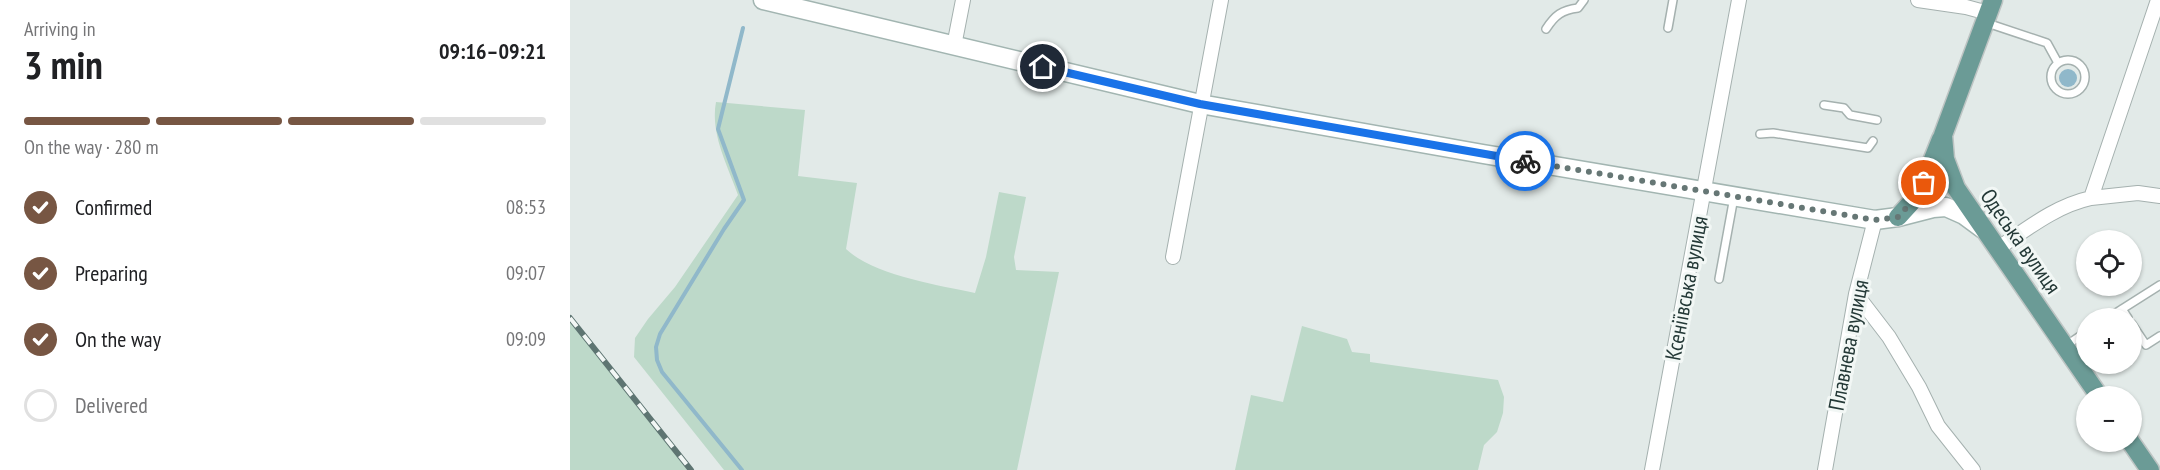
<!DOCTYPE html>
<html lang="en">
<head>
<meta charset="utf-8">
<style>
	:root { --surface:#fff; --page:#f6f6f6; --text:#202124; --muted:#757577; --line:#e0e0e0; --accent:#775643 }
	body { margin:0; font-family:"PT Sans Narrow",sans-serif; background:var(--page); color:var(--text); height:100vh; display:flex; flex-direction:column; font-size:22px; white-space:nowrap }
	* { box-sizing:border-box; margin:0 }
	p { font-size:20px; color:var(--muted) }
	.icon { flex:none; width:33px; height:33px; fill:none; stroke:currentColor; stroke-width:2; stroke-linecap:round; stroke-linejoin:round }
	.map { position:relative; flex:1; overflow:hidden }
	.details { display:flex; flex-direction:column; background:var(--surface); width:570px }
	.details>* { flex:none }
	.tools { position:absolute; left:1506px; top:230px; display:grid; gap:12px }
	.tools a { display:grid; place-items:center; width:66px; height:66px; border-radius:50%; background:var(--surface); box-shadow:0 2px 4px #0004; font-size:30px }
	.pin { position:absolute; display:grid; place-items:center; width:51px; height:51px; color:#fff; margin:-26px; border:3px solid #fff; border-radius:50%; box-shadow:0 2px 6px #0007 }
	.courier { position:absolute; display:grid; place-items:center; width:60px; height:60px; margin:-30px; border:4px solid #1a73e8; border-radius:50%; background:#fff; color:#222; box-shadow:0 2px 8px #0007 }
	.summary em { font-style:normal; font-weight:700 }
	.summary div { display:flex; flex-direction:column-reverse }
	.summary { display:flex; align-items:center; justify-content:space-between; height:102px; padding:0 24px }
	h1 { font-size:39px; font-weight:700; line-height:45px }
	.bar { display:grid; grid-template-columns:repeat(4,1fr); gap:9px 6px; align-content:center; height:72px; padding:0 24px }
	.bar i { height:8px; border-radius:4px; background:var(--line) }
	.bar .current { background:var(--accent) }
	.bar p { grid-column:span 4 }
	ol { padding:0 24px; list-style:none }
	li { display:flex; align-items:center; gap:18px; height:66px }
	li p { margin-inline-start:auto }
	li .icon { padding:6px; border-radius:50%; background:var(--accent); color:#fff; stroke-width:4 }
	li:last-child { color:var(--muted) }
	li i { width:33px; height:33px; border:3px solid var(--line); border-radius:50% }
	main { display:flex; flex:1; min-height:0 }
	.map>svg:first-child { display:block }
</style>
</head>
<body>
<main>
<section class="details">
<div class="summary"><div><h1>3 min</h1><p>Arriving in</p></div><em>09:16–09:21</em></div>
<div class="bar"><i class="current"></i><i class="current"></i><i class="current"></i><i></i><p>On the way · 280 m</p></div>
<ol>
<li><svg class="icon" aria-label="check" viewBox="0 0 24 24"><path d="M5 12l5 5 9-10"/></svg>Confirmed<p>08:53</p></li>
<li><svg class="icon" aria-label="check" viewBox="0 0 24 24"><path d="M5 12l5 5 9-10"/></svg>Preparing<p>09:07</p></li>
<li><svg class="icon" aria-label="check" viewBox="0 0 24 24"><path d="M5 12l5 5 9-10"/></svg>On the way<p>09:09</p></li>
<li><i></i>Delivered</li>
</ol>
</section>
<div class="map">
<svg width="1590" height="470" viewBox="0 0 1590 470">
	<rect width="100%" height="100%" fill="#e2eae8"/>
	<!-- green -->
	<path fill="#bdd9c9" d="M146,102L235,110L228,176L287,183L276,249C303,275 368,285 405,293L416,257L429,192L456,197L444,257L446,270L489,272L447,470H154L64,357L65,338L78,319L105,287L168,195C158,166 140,134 146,102Z
		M0,322L119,470H0Z
		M732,326L777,339L782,352L800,354V362L928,380L934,397L933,413L927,432L914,445L908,470H665L681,395L713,402Z"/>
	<!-- water -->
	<path fill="#90b8ca" d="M1489 78a9 9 0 1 1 18 0a9 9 0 1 1-18 0Z"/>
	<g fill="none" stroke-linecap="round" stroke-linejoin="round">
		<!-- stream -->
		<path stroke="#90b8ca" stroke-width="4" d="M172,470L92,372L87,360L86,347L90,334L154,229L174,200L148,129L173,28"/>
		<defs>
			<path id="service" d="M1417,23L1477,43L1488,63
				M1098,28L1103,0
				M976,29C985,15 992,10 1008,8L1014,0
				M1481 77a17 17 0 1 1 34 0a17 17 0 1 1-34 0Z
				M1254,105L1274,108L1280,115L1307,120
				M1190,134L1203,133L1298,148L1303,141
				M1149,279L1164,197
				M1552,309L1558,318
				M1538,318L1590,285
				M1562,324L1576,345L1590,336
				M1497,345L1516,332"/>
			<path id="minor" d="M1348,0L1396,7L1418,13
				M384,46L393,0
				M1521,198L1568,193L1590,196
				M1427,249C1457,229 1485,206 1521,198L1588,0
				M603,257L651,0
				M1286,294L1319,337L1349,387L1368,426L1403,470
				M1082,470L1169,0
				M1255,470L1286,294L1305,220"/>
			<path id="secondary" d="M193,0L630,104L913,154L1305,220L1328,217L1363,208L1376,207L1394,215L1413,229"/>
			<path id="primary" d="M1423,0L1373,135L1375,159L1386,188L1529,396
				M1328,217L1349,194L1371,139
				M1560,441L1580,470"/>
		</defs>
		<!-- service casing -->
		<use href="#service" stroke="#a5b1af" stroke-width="10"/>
		<!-- minor casing -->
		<use href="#minor" stroke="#a5b1af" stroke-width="16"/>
		<!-- secondary casing -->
		<use href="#secondary" stroke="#a2b5b1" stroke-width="21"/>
		<!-- primary casing -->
		<use href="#primary" stroke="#bdc4c3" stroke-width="21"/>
		<!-- service -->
		<use href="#service" stroke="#fff" stroke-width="7"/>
		<!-- minor -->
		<use href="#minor" stroke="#fff" stroke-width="14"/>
		<!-- secondary -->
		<use href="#secondary" stroke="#fff" stroke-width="18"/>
		<!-- primary -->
		<use href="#primary" stroke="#6b9b96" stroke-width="18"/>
		<defs>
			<path id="rail" d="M0,318L121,470"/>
		</defs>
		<!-- rail casing -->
		<use href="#rail" stroke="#5e7572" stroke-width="6"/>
		<!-- rail -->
		<use href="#rail" stroke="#f2f7f5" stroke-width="4" stroke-dasharray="11" stroke-linecap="butt"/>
	</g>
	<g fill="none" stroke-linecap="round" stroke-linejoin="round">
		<!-- done -->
		<path stroke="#667775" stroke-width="6" stroke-dasharray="0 10.8" d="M955,161L1305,220L1328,217L1349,194L1354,183"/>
		<!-- route -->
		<path stroke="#1a73e8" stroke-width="8" d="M473,67L630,104L955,161"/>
	</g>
	<g text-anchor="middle" stroke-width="6" stroke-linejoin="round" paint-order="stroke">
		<!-- street labels -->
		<g font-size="22" fill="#243937" stroke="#f2f7f5">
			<text transform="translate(1451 241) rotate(55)" y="8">Одеська вулиця</text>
			<text transform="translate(1116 288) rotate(-79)" y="8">Ксеніївська вулиця</text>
			<text transform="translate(1278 345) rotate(-79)" y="8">Плавнева вулиця</text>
		</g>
	</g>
</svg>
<div class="tools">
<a><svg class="icon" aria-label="locate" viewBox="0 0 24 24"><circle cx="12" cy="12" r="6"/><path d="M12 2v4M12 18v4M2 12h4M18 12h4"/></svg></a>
<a>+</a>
<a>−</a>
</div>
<div class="pin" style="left:1354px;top:183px;background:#ea580c"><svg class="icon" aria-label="bag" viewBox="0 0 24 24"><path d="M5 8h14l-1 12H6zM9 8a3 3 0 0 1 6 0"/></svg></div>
<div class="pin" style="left:473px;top:67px;background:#1f2937"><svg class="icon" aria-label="home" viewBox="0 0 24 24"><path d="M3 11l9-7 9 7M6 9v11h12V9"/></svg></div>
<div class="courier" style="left:955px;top:161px"><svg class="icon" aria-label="bike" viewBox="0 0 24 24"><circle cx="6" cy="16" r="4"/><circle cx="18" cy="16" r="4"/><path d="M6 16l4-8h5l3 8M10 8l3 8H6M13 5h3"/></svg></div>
</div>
</main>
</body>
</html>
